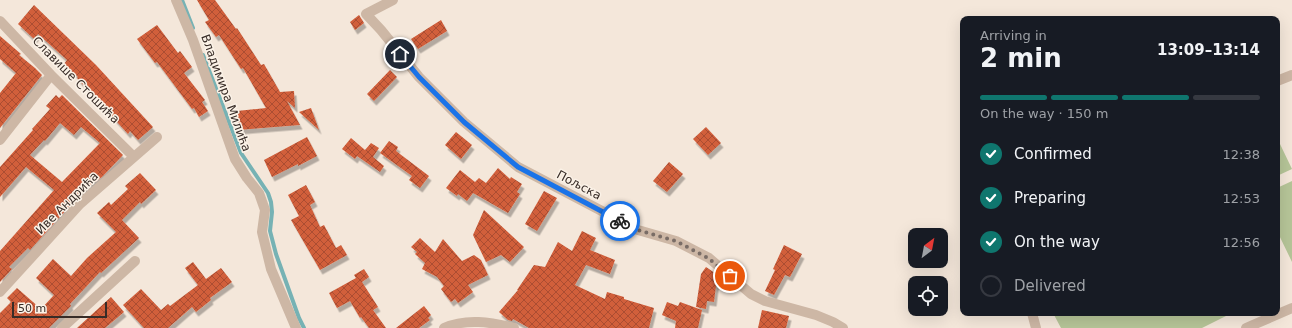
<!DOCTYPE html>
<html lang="en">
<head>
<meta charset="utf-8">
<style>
	:root { --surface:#171b24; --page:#242831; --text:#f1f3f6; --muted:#9ea1a6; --line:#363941; --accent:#0f766e }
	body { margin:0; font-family:"DejaVu Sans",sans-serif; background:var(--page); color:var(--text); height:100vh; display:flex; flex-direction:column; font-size:15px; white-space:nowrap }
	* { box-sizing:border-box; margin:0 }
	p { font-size:13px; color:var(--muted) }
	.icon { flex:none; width:22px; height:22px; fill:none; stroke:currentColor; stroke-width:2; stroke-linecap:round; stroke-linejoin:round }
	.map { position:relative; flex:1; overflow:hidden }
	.drawer { position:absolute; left:960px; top:16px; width:320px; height:300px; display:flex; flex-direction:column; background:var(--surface); border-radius:8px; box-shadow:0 4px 16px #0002 }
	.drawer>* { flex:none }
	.needle { width:26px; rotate:32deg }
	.buttons { position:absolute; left:908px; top:228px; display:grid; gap:8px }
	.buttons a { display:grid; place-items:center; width:40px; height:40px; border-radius:8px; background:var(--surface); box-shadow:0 4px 16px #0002; font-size:20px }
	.scale { position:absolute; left:12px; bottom:10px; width:95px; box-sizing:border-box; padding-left:4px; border:2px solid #382c27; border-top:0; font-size:11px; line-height:14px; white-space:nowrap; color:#382c27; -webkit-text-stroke:3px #fbf2e7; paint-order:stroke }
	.pin { position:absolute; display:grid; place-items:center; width:34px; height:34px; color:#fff; margin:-17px; border:2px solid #fff; border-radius:50%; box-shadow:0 1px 4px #0007 }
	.courier { position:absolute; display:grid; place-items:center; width:40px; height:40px; margin:-20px; border:3px solid #1a73e8; border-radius:50%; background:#fff; color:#222; box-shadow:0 1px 5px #0007 }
	.headline em { font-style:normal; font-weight:600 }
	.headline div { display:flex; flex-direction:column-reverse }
	.headline { display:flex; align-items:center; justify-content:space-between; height:68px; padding:0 20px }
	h1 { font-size:26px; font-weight:600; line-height:30px }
	.bar { display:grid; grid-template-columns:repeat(4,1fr); gap:6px 4px; align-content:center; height:48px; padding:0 20px }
	.bar i { height:5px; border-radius:3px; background:var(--line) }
	.bar .current { background:var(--accent) }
	.bar p { grid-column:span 4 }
	ol { padding:0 20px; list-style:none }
	li { display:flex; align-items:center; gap:12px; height:44px }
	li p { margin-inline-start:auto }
	li .icon { padding:4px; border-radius:50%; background:var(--accent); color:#fff; stroke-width:4 }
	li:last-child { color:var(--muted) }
	li i { width:22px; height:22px; border:2px solid var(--line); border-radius:50% }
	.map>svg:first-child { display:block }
</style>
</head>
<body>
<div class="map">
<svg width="1292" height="328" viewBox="0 0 1292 328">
	<defs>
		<pattern id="building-cross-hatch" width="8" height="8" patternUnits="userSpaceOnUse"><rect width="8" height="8" fill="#d15e3a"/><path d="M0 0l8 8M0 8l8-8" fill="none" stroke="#ab4e31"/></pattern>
		<filter id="shadow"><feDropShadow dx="2.5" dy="4.5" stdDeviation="0" flood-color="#0004"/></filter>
	</defs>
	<rect width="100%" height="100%" fill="#f4e7da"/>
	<!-- green -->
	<path fill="#b6c598" d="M1280,144L1292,169L1277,176V145Z
		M1292,181V262L1277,231V188Z
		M1053,313H1232L1202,328H1061Z"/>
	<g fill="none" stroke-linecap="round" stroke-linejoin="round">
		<!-- stream -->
		<path stroke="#76b2b4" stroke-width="4" d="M182,0L193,28
			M203,55L241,153L268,193L271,202L272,212L270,231L276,254L299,318L304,328"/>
	</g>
	<!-- building -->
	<path fill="url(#building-cross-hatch)" fill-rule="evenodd" filter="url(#shadow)" d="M197,0H215L236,29L237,28L261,65L264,64L280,92L294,91L295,108L287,101L300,125L239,130L237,111L266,108L243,68L241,69L219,35L216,37L205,22L209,20Z
		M34,5L96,65L153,127L138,140L130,131L128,134L77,78L78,77L64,64L67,60L38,34L34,39L18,24Z
		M359,15L364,23L355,30L350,22Z
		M441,20L447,31L418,49L411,39Z
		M157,25L178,53L180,51L192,67L184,73L205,100L202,102L208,111L199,117L194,108L192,109L157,62L155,63L137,39Z
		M0,36L21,54L19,55L35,68L42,75L0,128V93L16,73L0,59Z
		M390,70L397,77L374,101L367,94Z
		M56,95L59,98L62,95L123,155L102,177L95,182H94L75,200L30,250L28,248L9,267L12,269L0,282V251L54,190L26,167L0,197V167L33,130L32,129L50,109L46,106ZM60,123L74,135L81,127L100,143L62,182L30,155L44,140L45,141Z
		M311,108L319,130L299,112Z
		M706,127L721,143L708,155L693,139Z
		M456,132L472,145L461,159L445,145Z
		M307,137L317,156L298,166V164L272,177L264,160Z
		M351,138L365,150L371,143L379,148L373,157L384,166L380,172L357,156L355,159L342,149Z
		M389,141L398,147L396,151L429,176L420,188L409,180L412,176L380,153Z
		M669,162L683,174L667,192L653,181Z
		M498,168L510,179L511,177L522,184L517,192L520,194L508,213L473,193L467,201L458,194L457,196L446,188L460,170L475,182L479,178L486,183Z
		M140,173L156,190L141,204L140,202L122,220L139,238L101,273L100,272L70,304L71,306L49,328H0V313L11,302L7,298L17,288L41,309L54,295L36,278L53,259L71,276L87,258L116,232L97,213L109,202L111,205L128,189L125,186Z
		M306,185L315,202L310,205L320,227L324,225L336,248L341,245L347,255L320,270L291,220L299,216L288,195Z
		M544,191L557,198L537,231L525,224Z
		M484,210L524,247L510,262L501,255L486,262L473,235Z
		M582,231L596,238L590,250L615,260L610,274L586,265L575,285L605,299L607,292L624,297V299L654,308L649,328H529L513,319L512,321L508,320L499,312L518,290H517L534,265L545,267L558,242L572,251Z
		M420,238L435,252L443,239L462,261L474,255L481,260L488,275L468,285L473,292L458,303L455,299L451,302L441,289L444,286L437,277L422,269L425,263L415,254L417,252L411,247Z
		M784,245L802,254L790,277L785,275L774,295L765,291L775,270L773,269Z
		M193,262L206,279L221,268L232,282L210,298L211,300L196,312L192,307L168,328H144L123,305L141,289L161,310L168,304L170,306L198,285L185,268Z
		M706,267L722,278L716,286L714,302L707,301L706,309L696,307L701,274Z
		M364,269L369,277L362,282L378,307L373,310L386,328H369L361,317L360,318L350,301L337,308L329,293L356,278L354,275Z
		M111,297L124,312L105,328H77Z
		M667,302L678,306L680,302L702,310L698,328H675L676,321L662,315Z
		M424,306L431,315L428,318L430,320L419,328H396Z
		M762,310L789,316L786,328H758Z"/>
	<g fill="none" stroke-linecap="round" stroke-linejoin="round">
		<!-- minor -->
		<path stroke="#cdb7a5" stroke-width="10" d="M176,0L193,40L235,159L247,178L259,193L265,210L262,232L271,269L296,328
			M393,0L366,14L381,30L419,77L464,122L518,167L638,230L676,241L709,258L751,294L765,301L816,315L833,322L843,328
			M0,21L51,75L134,157
			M1277,81L1292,75
			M0,140L51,75
			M0,292L80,204L157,137
			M1032,313L1036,328
			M62,328L135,261
			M444,328C466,318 491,322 514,328
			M1246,328L1292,308"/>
	</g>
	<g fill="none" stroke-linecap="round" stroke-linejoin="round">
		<!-- done -->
		<path stroke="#7a6d66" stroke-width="4" stroke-dasharray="0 7.2" d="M620,221L638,230L676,241L708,258L730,276"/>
		<!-- route -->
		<path stroke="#1a73e8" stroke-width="5" d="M400,54L419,77L464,122L518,167L620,221"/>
	</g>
	<g text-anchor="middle" stroke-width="3" stroke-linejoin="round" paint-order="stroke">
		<!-- street labels -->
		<g font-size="12" fill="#382c27" stroke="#fbf2e7">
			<text transform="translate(76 80) rotate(45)" y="4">Славише Стошића</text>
			<text transform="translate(226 93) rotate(70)" y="4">Владимира Милића</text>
			<text transform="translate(579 185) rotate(28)" y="4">Пољска</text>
			<text transform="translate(67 203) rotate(-45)" y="4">Иве Андрића</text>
		</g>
	</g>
</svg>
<div class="buttons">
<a><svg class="needle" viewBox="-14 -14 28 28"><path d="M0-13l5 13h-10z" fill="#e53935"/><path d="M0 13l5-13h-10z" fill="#9ea1a6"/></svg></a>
<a><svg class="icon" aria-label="locate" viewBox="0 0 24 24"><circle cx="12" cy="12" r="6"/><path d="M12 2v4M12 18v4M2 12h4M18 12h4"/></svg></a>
</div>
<div class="scale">50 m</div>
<div class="pin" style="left:730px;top:276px;background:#ea580c"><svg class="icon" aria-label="bag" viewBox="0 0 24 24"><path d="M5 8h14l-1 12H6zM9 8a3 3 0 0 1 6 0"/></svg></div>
<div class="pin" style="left:400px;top:54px;background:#1f2937"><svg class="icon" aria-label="home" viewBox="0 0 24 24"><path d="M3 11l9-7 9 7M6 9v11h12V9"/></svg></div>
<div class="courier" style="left:620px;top:221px"><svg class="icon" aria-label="bike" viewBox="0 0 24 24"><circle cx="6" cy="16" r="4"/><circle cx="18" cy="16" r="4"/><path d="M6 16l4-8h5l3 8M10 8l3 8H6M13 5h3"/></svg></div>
<section class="drawer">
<div class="headline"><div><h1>2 min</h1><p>Arriving in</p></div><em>13:09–13:14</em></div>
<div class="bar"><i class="current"></i><i class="current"></i><i class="current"></i><i></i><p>On the way · 150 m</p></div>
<ol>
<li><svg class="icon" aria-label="check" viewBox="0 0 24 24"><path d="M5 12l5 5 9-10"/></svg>Confirmed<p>12:38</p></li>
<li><svg class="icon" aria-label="check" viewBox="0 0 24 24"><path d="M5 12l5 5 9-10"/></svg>Preparing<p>12:53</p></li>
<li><svg class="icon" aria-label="check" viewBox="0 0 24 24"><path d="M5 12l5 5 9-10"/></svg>On the way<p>12:56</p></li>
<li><i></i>Delivered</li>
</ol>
</section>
</div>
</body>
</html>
